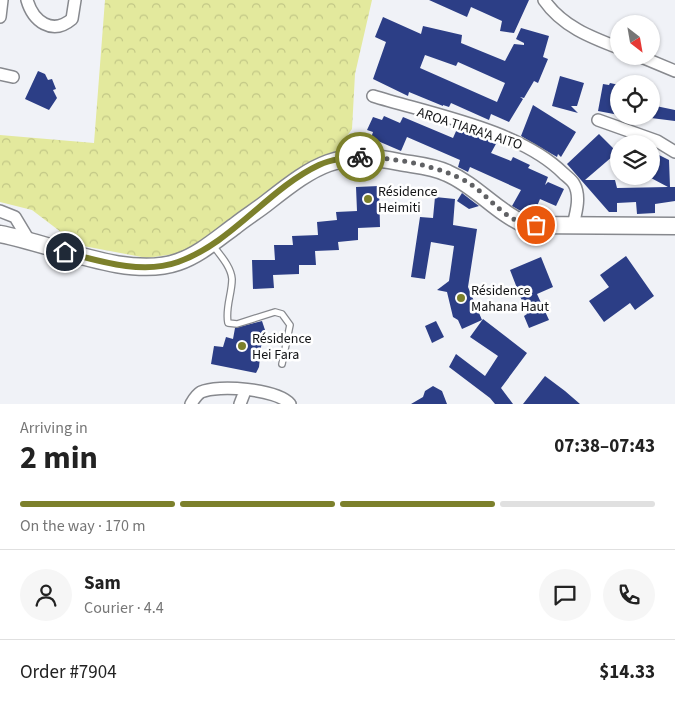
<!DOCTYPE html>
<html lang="en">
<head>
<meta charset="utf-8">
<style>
	:root { --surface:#fff; --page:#f6f6f6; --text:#222; --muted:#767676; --line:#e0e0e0; --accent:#7c802b }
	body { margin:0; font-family:"Source Sans 3",sans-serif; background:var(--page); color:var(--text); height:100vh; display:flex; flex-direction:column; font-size:19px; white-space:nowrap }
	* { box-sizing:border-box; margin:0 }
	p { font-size:16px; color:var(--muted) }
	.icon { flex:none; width:28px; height:28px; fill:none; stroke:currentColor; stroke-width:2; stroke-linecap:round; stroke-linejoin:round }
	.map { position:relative; height:404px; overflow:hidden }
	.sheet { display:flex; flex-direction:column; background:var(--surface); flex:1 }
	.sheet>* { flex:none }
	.needle { width:32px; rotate:149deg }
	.tools { position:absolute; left:610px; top:15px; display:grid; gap:10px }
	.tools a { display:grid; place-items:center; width:50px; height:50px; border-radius:50%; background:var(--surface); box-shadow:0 1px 4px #0004; font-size:25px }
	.pin { position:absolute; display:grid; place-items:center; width:42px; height:42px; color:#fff; margin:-21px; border:2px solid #fff; border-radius:50%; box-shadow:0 1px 5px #0007 }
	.courier { position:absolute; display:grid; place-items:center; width:50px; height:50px; margin:-25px; border:4px solid #7c802b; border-radius:50%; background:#fff; color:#222; box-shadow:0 1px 6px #0007 }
	.overview em { font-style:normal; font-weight:700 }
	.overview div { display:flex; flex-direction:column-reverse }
	.overview { display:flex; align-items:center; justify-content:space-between; height:85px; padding:0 20px }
	h1 { font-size:32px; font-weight:700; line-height:38px }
	.bar { display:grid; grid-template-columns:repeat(4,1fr); gap:8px 5px; align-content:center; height:60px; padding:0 20px }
	.bar i { height:6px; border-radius:4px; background:var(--line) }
	.bar .active { background:var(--accent) }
	.bar p { grid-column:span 4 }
	.line { display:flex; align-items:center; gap:12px; padding:0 20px; border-top:1px solid var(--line) }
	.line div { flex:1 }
	.round { display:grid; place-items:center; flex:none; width:52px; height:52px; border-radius:26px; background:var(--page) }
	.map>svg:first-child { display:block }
</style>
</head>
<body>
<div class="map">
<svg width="675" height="404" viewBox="0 0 675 404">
	<defs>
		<pattern id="forest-crowns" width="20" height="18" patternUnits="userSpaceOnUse" patternTransform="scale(1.25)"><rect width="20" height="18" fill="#e3e99d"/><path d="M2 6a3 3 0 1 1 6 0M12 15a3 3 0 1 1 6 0" fill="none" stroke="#c2c786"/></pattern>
	</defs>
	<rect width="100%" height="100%" fill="#f0f2f7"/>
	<!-- forest -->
	<path fill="url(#forest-crowns)" d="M105,0H372L355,74L352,129L337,150L236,214L188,252L147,258L78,245L32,210L0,202V135L94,143Z"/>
	<!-- building -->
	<path fill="#2c3e86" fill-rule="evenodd" d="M429,0H529L514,33L500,31L502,21L471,7L467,17Z
		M383,17L421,34L423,26L462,35L461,43L505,61L514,44L524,45V43L516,39L521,28L549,36L543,57L548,59L538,83L534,81L524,98L520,97L523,99L509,122L491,114L489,120L451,103L449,107L443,105V106L409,92L408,96L373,79L386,42L375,37ZM425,55L456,66L458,62L505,83L497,102L420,68Z
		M38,71L45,74L48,80L52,79L56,89L53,90L57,98L49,110L25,99Z
		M560,76L584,83L577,106H571L578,113L552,106Z
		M610,83L619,85V115L598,111L603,84L609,85Z
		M533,105L576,132L561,157L558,154L557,157L521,136Z
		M651,105L675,110V121L651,118Z
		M384,116L400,123L403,117L453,138L457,129L485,140L486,138L497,142L491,153L511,161L513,157L530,165L528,168L548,177L545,185L548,182L564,189L556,206L540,199L535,211L529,208L526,214L512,206L521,190L470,167L468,172L458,167L460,160L407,137L401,151L371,138L373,132L367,130L373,117L382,120Z
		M599,134L613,148V156L585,180H581L567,164Z
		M651,151L669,160L670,187H675V201L655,204V213L637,214L636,202L617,203V212H609L581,180H615L617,188L668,187L651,178Z
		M379,186L380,227L358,228V240L338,242L339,250L315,251L316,265H299V274L273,275L274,288L253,289L252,260H275L274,245H293L292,236L318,235L317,222L337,220L336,212L357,211L356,187Z
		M462,193L471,200L479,206L469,209L457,201Z
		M435,197L455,199L453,225L477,229L468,287L482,320L462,329L458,320L453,317L447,292L437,290L449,281L454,246L431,242L425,279L411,277L420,217L433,218Z
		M626,256L654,296L635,310L630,303L604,322L589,301L609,287L600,275Z
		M541,257L553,287L537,294L549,320L529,328L524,316L527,314L510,270Z
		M483,319L527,353L501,388L513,404H495L490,398L449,367L456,354L485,376L498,356L470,337Z
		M262,321L266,333L262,338L259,367L256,373L211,364L214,346L223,347L226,337L233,339L235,328Z
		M436,321L444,337L432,343L425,326Z
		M545,376L565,391L580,404H523Z
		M433,386L442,391L447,404H411L423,397L425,391Z"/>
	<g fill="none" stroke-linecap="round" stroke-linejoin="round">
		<defs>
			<path id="lane" d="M212,244C219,254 231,266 232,279C232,294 225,308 228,323L237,324L275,312L282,314L290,325L282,364"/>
			<path id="street" d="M27,0C33,21 52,36 72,19L75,0
				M544,0C562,26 590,37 619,48
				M0,17L2,0
				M639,56L675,71
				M0,74L13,77
				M373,96C431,114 520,130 563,173C566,176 572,180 574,184C581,196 576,213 573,225
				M598,120L657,141L675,152
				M0,211L15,217L30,242
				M191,404C194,399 196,395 201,392C218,384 277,389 290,404
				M240,404L245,391"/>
			<path id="secondary" d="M0,234C51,243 127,280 178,262C199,255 217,239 235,226C246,217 258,210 269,201C315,165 338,149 399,162C415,165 433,166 447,173C477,186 496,212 526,225L675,226"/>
		</defs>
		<!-- lane casing -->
		<use href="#lane" stroke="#87898e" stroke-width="8"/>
		<!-- street casing -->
		<use href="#street" stroke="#87898e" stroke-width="14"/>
		<!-- secondary casing -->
		<use href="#secondary" stroke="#87898e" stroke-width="19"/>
		<!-- lane -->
		<use href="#lane" stroke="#fff" stroke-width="5.5"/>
		<!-- street -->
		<use href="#street" stroke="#fff" stroke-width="11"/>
		<!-- secondary -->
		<use href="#secondary" stroke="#fff" stroke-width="16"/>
	</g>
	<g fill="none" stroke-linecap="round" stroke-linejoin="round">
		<!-- done -->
		<path stroke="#606164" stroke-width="5" stroke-dasharray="0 9" d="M360,157C392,157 441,166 469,183C492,198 507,225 536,225"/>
		<!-- route -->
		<path stroke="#7c802b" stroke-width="6" d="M65,252C99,261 142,275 178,262C232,243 268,189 319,165C332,159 346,158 360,157"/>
	</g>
	<!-- markers -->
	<g fill="#7c802b" stroke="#fff" stroke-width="2">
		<circle cx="368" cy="199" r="5"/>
		<circle cx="461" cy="298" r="5"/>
		<circle cx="242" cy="346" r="5"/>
	</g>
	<g text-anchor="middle" stroke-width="5" stroke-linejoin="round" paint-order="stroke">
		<!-- street labels -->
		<g font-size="14" fill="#121315" stroke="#fff">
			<text transform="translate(470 128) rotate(18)" y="5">AROA TIARA'A AITO</text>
		</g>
		<!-- poi labels -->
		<g font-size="14" fill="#121315" stroke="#fff" text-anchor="start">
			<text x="378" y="196">Résidence<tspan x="378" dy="16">Heimiti</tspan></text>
			<text x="471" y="295">Résidence<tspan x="471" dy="16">Mahana Haut</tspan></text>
			<text x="252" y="343">Résidence<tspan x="252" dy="16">Hei Fara</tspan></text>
		</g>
	</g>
</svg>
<div class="tools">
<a><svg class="needle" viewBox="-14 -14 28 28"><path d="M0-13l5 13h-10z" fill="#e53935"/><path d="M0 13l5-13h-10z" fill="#767676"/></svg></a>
<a><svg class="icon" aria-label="locate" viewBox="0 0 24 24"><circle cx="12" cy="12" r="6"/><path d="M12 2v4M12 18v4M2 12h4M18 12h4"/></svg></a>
<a><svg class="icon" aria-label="layers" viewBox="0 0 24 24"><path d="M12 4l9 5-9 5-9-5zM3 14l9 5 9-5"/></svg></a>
</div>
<div class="pin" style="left:536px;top:225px;background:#ea580c"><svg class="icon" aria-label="bag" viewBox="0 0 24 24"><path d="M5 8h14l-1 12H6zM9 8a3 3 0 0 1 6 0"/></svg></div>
<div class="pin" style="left:65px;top:252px;background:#1f2937"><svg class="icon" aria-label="home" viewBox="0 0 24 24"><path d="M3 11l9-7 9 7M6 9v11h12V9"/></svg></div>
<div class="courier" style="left:360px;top:157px"><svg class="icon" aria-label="bike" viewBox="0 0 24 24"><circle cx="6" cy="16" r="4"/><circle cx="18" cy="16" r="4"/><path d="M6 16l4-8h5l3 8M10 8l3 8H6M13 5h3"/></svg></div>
</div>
<section class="sheet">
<div class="overview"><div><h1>2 min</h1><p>Arriving in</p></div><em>07:38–07:43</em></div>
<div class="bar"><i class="active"></i><i class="active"></i><i class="active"></i><i></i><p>On the way · 170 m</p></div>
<div class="line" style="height:90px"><a class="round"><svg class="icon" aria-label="person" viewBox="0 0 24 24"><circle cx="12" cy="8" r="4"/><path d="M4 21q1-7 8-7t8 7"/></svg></a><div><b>Sam</b><p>Courier · 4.4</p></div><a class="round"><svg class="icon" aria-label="chat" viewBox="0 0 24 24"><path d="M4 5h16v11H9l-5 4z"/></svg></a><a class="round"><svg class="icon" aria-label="phone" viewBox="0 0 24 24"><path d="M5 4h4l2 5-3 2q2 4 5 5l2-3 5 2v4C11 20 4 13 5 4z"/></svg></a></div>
<div class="line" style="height:65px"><div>Order #7904</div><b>$14.33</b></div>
</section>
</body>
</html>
